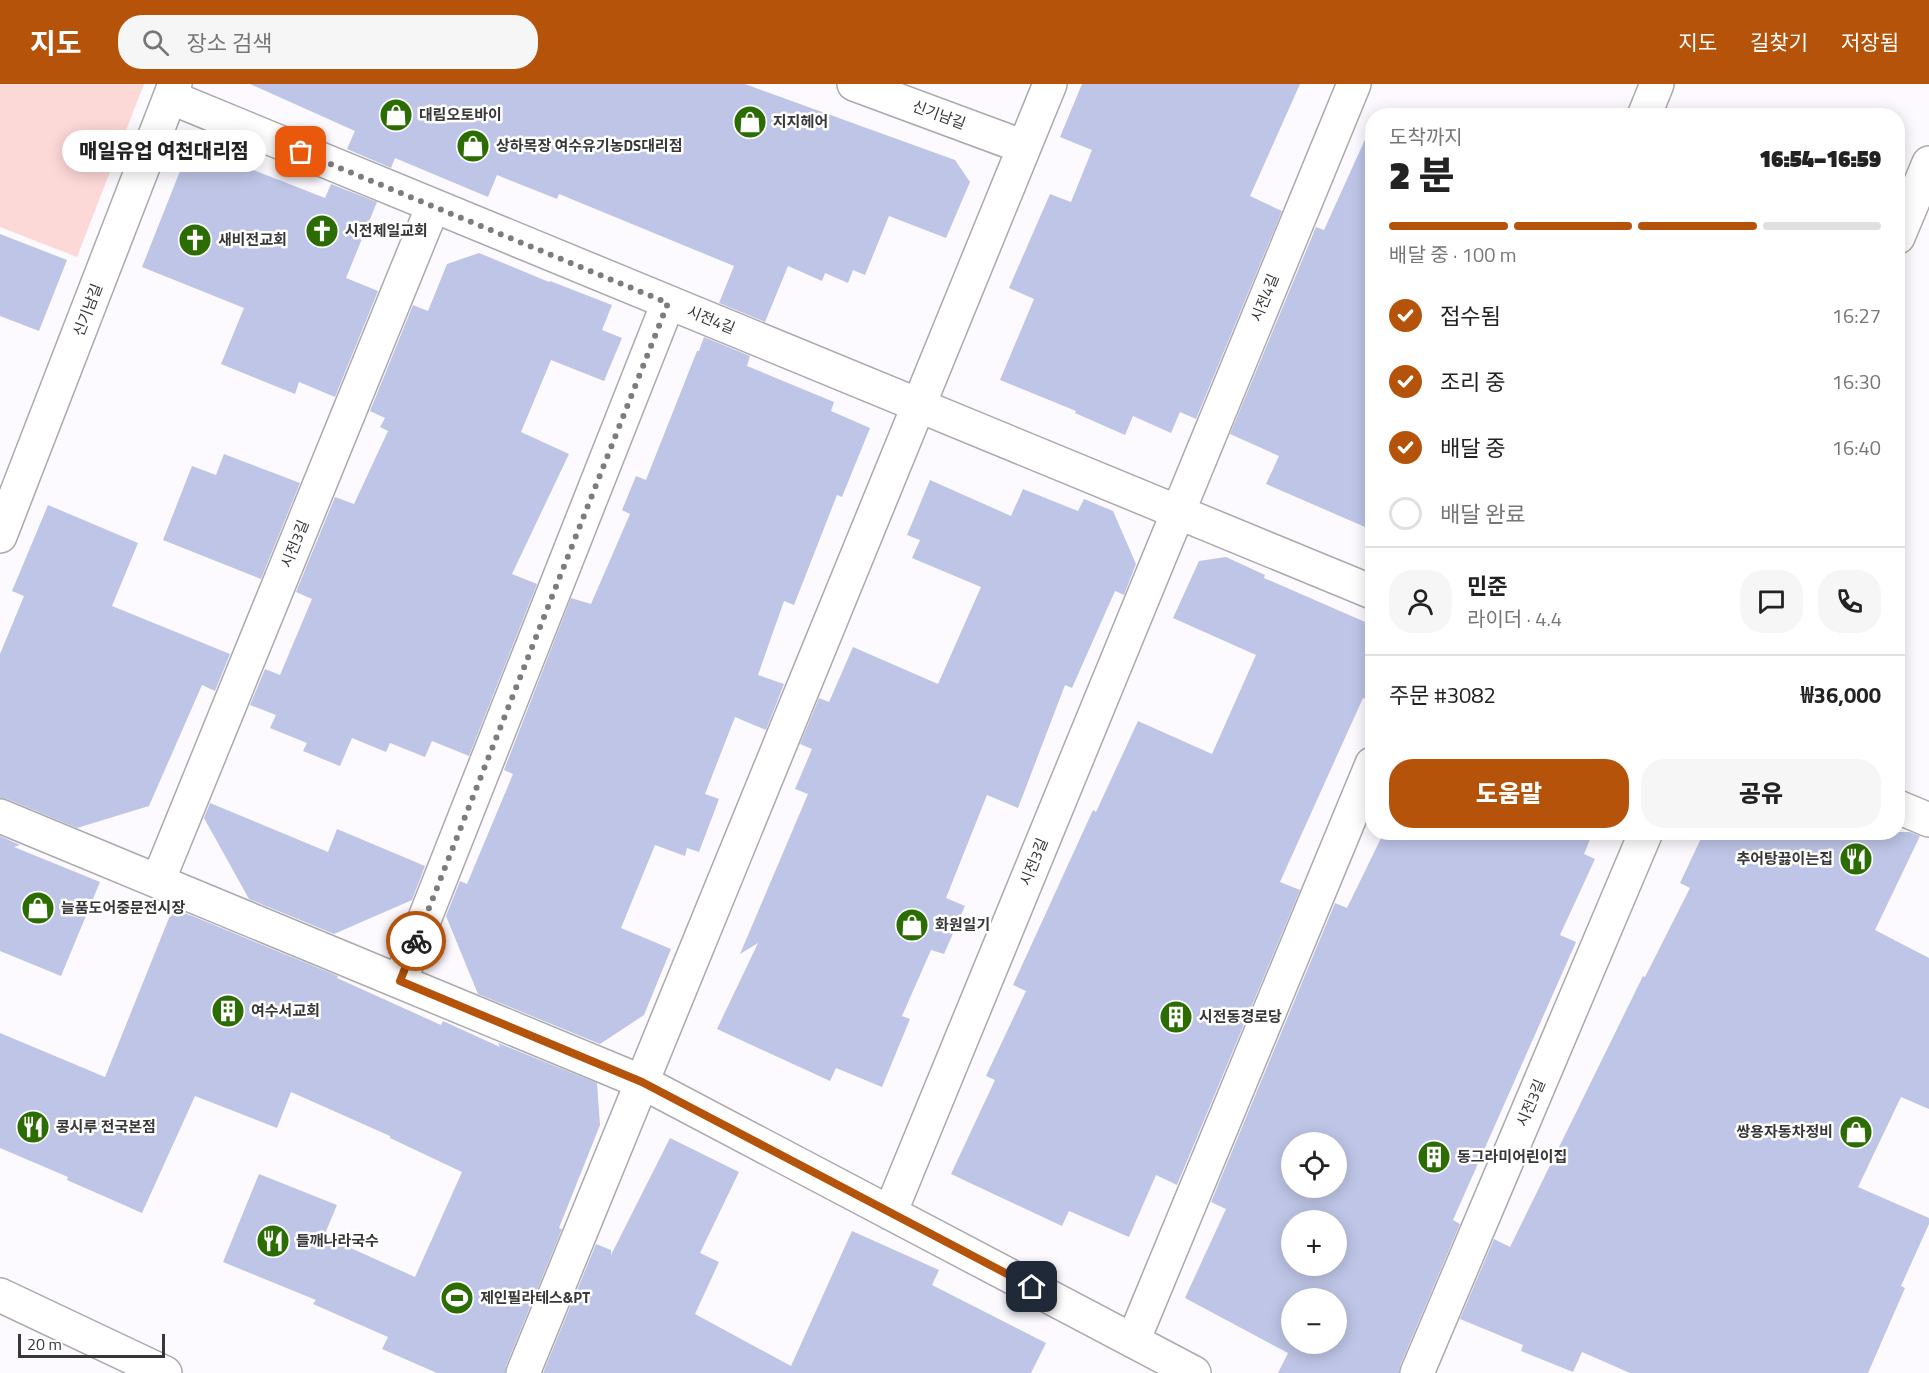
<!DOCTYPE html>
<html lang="ko">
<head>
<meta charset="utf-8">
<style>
	:root { --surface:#fff; --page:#f6f6f6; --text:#222; --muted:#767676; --line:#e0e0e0; --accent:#b45309 }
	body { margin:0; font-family:"Titillium Web","Noto Sans KR",sans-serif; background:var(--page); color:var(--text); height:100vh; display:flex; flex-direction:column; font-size:22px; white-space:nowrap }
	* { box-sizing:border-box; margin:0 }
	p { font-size:20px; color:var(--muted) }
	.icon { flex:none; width:33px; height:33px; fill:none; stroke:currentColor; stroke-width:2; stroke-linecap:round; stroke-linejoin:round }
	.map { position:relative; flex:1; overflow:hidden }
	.side { position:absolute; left:1365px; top:24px; width:540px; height:732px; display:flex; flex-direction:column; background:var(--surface); border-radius:24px; box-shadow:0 3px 15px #0003 }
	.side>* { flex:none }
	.buttons { position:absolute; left:1281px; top:1048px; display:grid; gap:12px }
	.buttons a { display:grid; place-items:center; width:66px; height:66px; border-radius:50%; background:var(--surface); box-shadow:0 3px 15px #0003; font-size:30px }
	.scale { position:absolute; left:18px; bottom:15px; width:147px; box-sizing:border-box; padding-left:6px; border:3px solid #383738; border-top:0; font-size:16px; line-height:21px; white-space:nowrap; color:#383738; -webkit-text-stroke:4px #fff; paint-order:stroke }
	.pin { position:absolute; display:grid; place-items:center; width:51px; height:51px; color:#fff; margin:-26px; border-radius:12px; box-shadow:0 3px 9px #0006 }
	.courier { position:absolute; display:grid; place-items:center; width:60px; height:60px; margin:-30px; border:4px solid #b45309; border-radius:50%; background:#fff; color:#222; box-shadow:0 2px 8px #0007 }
	.bubble { position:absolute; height:42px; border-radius:21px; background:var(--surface); box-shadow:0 3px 15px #0003; font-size:20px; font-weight:800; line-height:42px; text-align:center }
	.headline em { font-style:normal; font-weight:800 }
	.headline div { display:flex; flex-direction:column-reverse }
	.headline { display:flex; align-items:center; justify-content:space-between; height:102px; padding:0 24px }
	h1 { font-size:39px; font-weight:800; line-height:45px }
	.bar { display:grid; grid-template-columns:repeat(4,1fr); gap:9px 6px; align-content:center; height:72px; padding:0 24px }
	.bar i { height:8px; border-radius:4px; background:var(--line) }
	.bar .current { background:var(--accent) }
	.bar p { grid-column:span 4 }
	.line { display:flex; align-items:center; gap:15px; padding:0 24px; border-top:2px solid var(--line) }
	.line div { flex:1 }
	.round { display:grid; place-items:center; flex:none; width:63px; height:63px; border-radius:24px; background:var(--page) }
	ol { padding:0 24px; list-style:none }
	li { display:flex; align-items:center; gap:18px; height:66px }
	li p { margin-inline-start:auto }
	li .icon { padding:6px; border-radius:50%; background:var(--accent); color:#fff; stroke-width:4 }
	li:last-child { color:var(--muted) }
	li i { width:33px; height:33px; border:3px solid var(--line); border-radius:50% }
	.cta { display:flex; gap:12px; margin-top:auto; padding:12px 24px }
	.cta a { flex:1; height:69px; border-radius:24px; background:var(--accent); color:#fff; font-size:24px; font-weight:800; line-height:69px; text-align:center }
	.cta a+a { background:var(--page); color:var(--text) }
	header { display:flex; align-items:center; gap:36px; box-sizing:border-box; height:84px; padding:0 30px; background:var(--accent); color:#fff }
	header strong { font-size:28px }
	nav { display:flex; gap:33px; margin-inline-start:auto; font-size:21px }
	.search { width:420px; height:54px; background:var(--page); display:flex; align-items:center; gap:15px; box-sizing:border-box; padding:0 21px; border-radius:24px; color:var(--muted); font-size:22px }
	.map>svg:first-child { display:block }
</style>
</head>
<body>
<header>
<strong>지도</strong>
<div class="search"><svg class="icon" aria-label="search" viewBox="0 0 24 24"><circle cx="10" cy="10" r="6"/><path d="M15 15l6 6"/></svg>장소 검색</div>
<nav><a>지도</a><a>길찾기</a><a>저장됨</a></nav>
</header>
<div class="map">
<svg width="1929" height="1289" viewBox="0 0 1929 1289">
	<rect width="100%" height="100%" fill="#fcfafe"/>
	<!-- green -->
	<path fill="#fcd8d7" d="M0,0H144L77,173L0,143Z"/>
	<!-- building -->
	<path fill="#bec5e6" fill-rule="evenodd" d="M250,0H745L955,76L970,98L946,154L889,132L865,191L853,186L848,199L825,189L822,197L788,182L765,238L719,219L734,182L559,110L557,115L497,91L488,113L395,74L391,84L347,65L355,47Z
		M1082,0H1300L1250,112L1282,127L1196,335L1180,328L1171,349L1133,332L1125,351L1075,329L1076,327L1000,296L1034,215L1009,204L1050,110L1071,118L1092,66L1060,53Z
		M1372,40V446L1266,400L1279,372L1230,350L1316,143L1324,146Z
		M218,72L325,114L331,100L377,118L346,194L378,207L335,313L299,298L295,310L221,280L244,224L142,183L182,82Z
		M0,150L67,176L39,247L0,232Z
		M479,169L549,198L550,197L612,221L602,246L622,254L604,297L551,276L521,348L569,370L512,490L537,500L469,672L432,657L425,673L390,659L386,668L352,654L340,682L303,667L307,659L270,644L276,631L250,621L265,585L280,591L312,515L296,508L335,413L354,420L388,347L380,343L385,334L370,327L413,221L428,227L447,180Z
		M704,253L750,272L747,282L834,318L831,327L870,344L842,413L837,411L794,521L784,517L758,591L784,600L766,646L735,633L705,710L719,715L699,768L687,764L685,772L655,761L621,844L671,865L644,931L600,960L478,910L446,832L460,797L467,800L513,690L504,686L571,514L591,520L630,430L622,426L636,392L646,396L697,267H699Z
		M224,370L300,399L261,495L163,456L192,382L216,391Z
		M930,396L1011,432L1023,405L1078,427L1084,415L1113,427L1136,480L1124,511L1115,507L1072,604L1065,601L1018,724L987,711L946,814L965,822L944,870L931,866L902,932L910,935L882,1003L836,984L830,997L717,945L758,859L740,870L808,710L795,705L812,665L800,660L819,614L829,618L853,563L938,600L981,503L912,474L920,456L907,451Z
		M48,421L138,459L112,522L230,570L215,607L202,601L149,722L77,744L7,715L0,714V570L24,512L12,507Z
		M1226,473L1265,491L1264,494L1372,541V618L1363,614L1280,798L1300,806L1177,1101L1156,1091L1129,1153L1069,1127L1062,1142L951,1090L995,996L986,992L1026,907L1013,901L1093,726L1096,728L1138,637L1212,670L1256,571L1173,534L1199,477Z
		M210,719L328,768L337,745L425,782L412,816L334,850L249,815L204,734Z
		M1384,748H1593L1584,770L1595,775L1560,851L1576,858L1453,1136L1460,1140L1400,1282L1399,1289H1278L1288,1269L1185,1214L1226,1125L1211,1118L1335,819L1347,824ZM1292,1059H1336V1104H1292ZM1292,1137H1336V1182H1292ZM1292,1215H1336V1260H1292Z
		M1704,748H1910L1920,752L1875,846L1929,874V1025L1901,1013L1858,1103L1929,1134V1140L1901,1202L1905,1204L1868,1289H1630L1582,1268L1573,1288L1521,1267L1523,1261L1460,1235L1494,1155L1510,1163L1643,892L1645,893L1690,804L1680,799Z
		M0,752L20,761L14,763L100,798L61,892L0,867Z
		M173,824L338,892L337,894L441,941L443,937L500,963L498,959L597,999L600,1041L559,1144L562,1145L506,1282L505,1289H437L382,1265L388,1253L313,1220L316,1216L223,1178L259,1090L337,1121L324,1152L415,1193L462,1088L390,1054V1052L291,1008L277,1044L195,1012L142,1129L67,1096L68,1093L0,1064V949L105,993Z
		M670,1054L739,1088L700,1169L719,1178L695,1230L791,1282L852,1147L939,1186L932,1201L1046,1259L1031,1289H543L596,1160L611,1166V1171Z"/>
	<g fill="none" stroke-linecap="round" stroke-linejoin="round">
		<defs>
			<path id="minor" d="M854,0L1024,63
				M170,13L1372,508
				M1644,32L1657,0
				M1898,153L1929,79
				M0,452L175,0
				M1898,723L1929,736
				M0,732L642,998L1194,1289
				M158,797L433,122
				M400,897L668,219
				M890,1129L1354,0
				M1133,1257L1372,680
				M523,1289L1050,0
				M1417,1289L1646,748"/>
			<path id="tertiary" d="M0,1211L165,1289"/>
		</defs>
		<!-- minor casing -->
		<use href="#minor" stroke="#aba9ad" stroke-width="36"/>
		<!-- tertiary casing -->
		<use href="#tertiary" stroke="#aba9ad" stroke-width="36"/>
		<!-- minor -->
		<use href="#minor" stroke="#fff" stroke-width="33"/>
		<!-- tertiary -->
		<use href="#tertiary" stroke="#fff" stroke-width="33"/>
	</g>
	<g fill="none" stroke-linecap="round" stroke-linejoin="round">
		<!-- done -->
		<path stroke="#7d7b7d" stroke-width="6" stroke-dasharray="0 10.8" d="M301,68L668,219L416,857"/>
		<!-- route -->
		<path stroke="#b45309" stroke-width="8" d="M416,857L400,897L642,998L1032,1203"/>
	</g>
	<!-- icons -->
	<defs>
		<symbol id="shop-disc" viewBox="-11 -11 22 22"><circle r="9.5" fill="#2c6d03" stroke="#fff"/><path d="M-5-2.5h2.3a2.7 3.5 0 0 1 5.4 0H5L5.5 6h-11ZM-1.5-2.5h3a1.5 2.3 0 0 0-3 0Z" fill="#fff"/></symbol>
		<symbol id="church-disc" viewBox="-11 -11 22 22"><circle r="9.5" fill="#2c6d03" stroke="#fff"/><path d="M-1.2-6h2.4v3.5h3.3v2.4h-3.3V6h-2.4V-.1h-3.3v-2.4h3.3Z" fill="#fff"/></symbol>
		<symbol id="restaurant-disc" viewBox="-11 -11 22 22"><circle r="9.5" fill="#2c6d03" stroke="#fff"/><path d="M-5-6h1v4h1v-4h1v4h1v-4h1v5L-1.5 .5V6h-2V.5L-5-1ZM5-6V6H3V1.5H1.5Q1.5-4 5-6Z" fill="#fff"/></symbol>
		<symbol id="building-disc" viewBox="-11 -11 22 22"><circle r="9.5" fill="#2c6d03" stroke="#fff"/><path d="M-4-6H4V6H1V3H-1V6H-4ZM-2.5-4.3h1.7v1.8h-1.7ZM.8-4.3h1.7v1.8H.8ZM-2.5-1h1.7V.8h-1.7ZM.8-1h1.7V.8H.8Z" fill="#fff"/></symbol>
		<symbol id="stadium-disc" viewBox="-11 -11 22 22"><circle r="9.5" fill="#2c6d03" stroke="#fff"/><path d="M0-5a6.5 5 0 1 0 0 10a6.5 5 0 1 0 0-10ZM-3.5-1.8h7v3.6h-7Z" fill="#fff"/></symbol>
	</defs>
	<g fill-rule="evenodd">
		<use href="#shop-disc" x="377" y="12" width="38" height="38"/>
		<use href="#shop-disc" x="731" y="19" width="38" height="38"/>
		<use href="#shop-disc" x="454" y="43" width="38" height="38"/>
		<use href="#church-disc" x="303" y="128" width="38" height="38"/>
		<use href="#church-disc" x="176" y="137" width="38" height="38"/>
		<use href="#restaurant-disc" x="1837" y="756" width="38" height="38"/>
		<use href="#shop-disc" x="19" y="805" width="38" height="38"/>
		<use href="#shop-disc" x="893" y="822" width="38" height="38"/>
		<use href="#building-disc" x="209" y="908" width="38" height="38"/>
		<use href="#building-disc" x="1157" y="914" width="38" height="38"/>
		<use href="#restaurant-disc" x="14" y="1024" width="38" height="38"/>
		<use href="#shop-disc" x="1837" y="1029" width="38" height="38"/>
		<use href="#building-disc" x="1415" y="1054" width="38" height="38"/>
		<use href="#restaurant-disc" x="254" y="1138" width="38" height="38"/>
		<use href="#stadium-disc" x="438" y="1195" width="38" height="38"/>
	</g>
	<g text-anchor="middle" stroke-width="5" stroke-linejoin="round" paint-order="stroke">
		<!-- poi labels -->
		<g font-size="15" font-weight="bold" fill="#383738" stroke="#fff" text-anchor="start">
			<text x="419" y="36">대림오토바이</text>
			<text x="773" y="43">지지헤어</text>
			<text x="496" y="67">상하목장 여수유기농DS대리점</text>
			<text x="345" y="152">시전제일교회</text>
			<text x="218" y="161">새비전교회</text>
			<text x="1833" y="780" text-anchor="end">추어탕끓이는집</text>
			<text x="61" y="829">늘품도어중문전시장</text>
			<text x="935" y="846">화원일기</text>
			<text x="251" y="932">여수서교회</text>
			<text x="1199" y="938">시전동경로당</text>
			<text x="56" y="1048">콩시루 전국본점</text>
			<text x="1833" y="1053" text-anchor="end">쌍용자동차정비</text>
			<text x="1457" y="1078">동그라미어린이집</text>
			<text x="296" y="1162">들깨나라국수</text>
			<text x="480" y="1219">제인필라테스&amp;PT</text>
		</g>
		<!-- street labels -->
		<g font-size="15" fill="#383738" stroke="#fff">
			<text transform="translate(939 31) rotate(20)" y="5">신기남길</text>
			<text transform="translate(1265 214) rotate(-68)" y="5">시전4길</text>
			<text transform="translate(88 226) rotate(-69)" y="5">신기남길</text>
			<text transform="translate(711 236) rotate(22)" y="5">시전4길</text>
			<text transform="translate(295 460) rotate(-68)" y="5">시전3길</text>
			<text transform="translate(1034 778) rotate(-68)" y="5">시전3길</text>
			<text transform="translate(1531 1019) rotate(-67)" y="5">시전3길</text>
		</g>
	</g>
</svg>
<div class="buttons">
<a><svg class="icon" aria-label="locate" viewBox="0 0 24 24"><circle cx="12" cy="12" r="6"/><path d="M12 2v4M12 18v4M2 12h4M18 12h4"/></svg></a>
<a>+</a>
<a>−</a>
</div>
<div class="scale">20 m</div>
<div class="pin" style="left:301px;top:68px;background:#ea580c"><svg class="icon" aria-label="bag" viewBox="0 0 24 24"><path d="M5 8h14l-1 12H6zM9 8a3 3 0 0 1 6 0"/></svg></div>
<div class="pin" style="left:1032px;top:1203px;background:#1f2937"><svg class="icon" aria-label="home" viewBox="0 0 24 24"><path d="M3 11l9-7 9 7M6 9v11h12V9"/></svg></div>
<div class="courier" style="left:416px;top:857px"><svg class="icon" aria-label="bike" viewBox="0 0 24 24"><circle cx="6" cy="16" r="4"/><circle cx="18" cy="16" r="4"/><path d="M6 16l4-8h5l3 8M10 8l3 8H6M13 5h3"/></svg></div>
<div class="bubble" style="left:62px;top:46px;width:204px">매일유업 여천대리점</div>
<section class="side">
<div class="headline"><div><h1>2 분</h1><p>도착까지</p></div><em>16:54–16:59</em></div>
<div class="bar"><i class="current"></i><i class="current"></i><i class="current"></i><i></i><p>배달 중 · 100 m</p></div>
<ol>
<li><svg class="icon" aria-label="check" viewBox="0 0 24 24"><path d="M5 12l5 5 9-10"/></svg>접수됨<p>16:27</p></li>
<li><svg class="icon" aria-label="check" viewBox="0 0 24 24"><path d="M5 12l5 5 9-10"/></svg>조리 중<p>16:30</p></li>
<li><svg class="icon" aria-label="check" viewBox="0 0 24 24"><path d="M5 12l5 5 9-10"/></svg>배달 중<p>16:40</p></li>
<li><i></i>배달 완료</li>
</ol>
<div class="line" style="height:108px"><a class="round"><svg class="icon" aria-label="person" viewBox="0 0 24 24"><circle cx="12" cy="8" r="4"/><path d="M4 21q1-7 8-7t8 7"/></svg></a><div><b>민준</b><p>라이더 · 4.4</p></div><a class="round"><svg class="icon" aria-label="chat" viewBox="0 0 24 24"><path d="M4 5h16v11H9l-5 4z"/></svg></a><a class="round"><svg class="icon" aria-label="phone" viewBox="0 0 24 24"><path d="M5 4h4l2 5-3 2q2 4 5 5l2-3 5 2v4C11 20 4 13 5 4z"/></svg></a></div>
<div class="line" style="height:78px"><div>주문 #3082</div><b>₩36,000</b></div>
<div class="cta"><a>도움말</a><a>공유</a></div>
</section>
</div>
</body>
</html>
